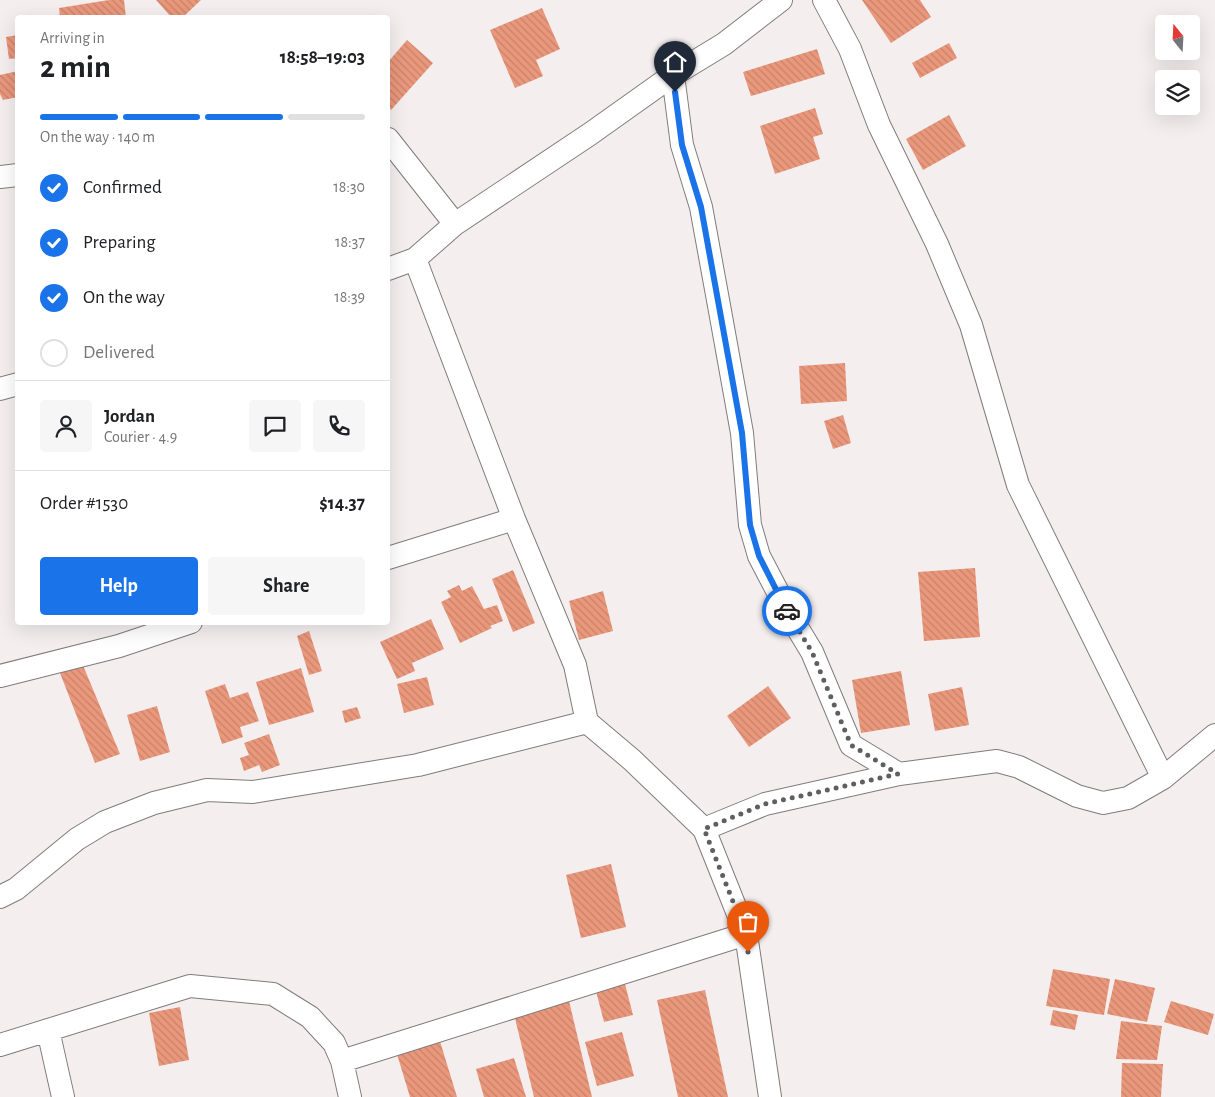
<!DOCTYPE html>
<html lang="en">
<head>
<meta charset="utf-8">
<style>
	:root { --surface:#fff; --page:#f6f6f6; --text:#202124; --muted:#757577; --line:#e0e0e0; --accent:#1a73e8 }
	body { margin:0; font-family:"Alegreya Sans",sans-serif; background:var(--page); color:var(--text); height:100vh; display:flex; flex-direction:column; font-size:19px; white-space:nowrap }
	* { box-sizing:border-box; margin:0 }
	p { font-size:16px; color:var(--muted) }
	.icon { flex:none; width:28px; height:28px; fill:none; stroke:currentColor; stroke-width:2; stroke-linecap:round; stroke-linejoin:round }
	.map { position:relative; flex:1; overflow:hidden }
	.drawer { position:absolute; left:15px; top:15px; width:375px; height:610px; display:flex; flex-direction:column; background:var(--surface); border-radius:5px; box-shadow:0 5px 20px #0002 }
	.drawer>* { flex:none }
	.needle { width:32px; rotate:342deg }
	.controls { position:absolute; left:1155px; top:15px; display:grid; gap:10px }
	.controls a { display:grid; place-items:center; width:45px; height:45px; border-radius:5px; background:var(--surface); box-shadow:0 5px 20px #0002; font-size:25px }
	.pin { position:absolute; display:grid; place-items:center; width:42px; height:42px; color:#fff; margin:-51px -21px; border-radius:50% 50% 50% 0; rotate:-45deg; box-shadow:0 0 5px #0007 }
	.pin .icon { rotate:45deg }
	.courier { position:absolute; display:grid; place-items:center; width:50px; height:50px; margin:-25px; border:4px solid #1a73e8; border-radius:50%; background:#fff; color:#222; box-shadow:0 1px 6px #0007 }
	.summary em { font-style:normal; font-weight:700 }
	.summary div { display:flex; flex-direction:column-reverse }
	.summary { display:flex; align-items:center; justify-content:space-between; height:85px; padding:0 25px }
	h1 { font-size:32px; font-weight:700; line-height:38px }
	.bar { display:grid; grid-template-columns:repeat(4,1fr); gap:8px 5px; align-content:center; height:60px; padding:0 25px }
	.bar i { height:6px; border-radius:4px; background:var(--line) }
	.bar .current { background:var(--accent) }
	.bar p { grid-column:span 4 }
	.line { display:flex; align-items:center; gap:12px; padding:0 25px; border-top:1px solid var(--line) }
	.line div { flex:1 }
	.round { display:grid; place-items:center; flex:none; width:52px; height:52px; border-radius:5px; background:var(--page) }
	ol { padding:0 25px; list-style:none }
	li { display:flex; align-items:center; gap:15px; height:55px }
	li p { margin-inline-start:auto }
	li .icon { padding:5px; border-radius:50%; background:var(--accent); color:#fff; stroke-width:4 }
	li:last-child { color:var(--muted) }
	li i { width:28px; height:28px; border:2px solid var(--line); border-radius:50% }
	.button { display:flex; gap:10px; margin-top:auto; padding:10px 25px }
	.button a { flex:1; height:58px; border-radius:5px; background:var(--accent); color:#fff; font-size:20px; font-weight:700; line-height:58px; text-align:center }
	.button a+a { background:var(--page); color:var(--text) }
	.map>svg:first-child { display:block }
</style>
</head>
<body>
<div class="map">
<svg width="1215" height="1097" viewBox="0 0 1215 1097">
	<defs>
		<pattern id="building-back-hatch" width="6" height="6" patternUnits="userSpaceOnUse" patternTransform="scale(1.25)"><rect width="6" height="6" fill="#ea987c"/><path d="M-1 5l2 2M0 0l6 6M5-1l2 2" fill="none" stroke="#c8826a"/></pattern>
	</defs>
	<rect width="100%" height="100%" fill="#f4eeef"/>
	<!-- building -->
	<path fill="url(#building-back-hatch)" d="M109,0H124L126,18H60L59,8Z
		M156,0H201L182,18H172Z
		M862,0H920L931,17L891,43Z
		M542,8L560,49L536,60L543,76L515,88L490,30Z
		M18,35V58L9,59L6,37Z
		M407,40L433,63L391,110L388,107V62Z
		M949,43L957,58L920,78L912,63Z
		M817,49L825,74L751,96L743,72Z
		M18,71V97L3,100L0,94V75Z
		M815,108L823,134L813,137L820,159L775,174L760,126Z
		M949,115L966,146L923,170L906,139Z
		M845,363L847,401L801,404L799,366Z
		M843,415L851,443L833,449L824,421Z
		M975,568L980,637L924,641L918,572Z
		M513,570L535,623L513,632L492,579Z
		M459,585L462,591L472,586L484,609L497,605L503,621L490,626L492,628L460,643L441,602L451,597L447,591Z
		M603,591L613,631L579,640L569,601Z
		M431,619L444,649L412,663L415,671L397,679L380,642Z
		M309,631L322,671L309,675L297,636Z
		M82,663L120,754L95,763L60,673Z
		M301,668L314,712L269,725L256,682Z
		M901,671L910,725L861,733L852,680Z
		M427,677L434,705L404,713L397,684Z
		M225,684L230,698L248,692L259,721L240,727L243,737L222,744L205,691Z
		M768,686L791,718L749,747L727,716Z
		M962,687L969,725L935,731L928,694Z
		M157,706L170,752L140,761L127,715Z
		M357,707L361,718L345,723L342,711Z
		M269,734L280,765L262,772L259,765L244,771L240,758L249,755L244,743Z
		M611,864L626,927L581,938L566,875Z
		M1053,969L1110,979L1104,1015L1046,1006Z
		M1115,979L1155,988L1147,1022L1107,1014Z
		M625,984L633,1015L604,1022L596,991Z
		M705,990L728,1097H678L657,1000Z
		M569,1001L592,1097H534L514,1014Z
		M1171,1001L1214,1014L1208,1035L1164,1022Z
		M180,1007L189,1060L159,1066L149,1013Z
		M1053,1010L1078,1015L1075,1030L1050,1025Z
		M1121,1021L1162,1026L1157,1060L1116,1059Z
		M622,1032L634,1076L597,1086L585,1042Z
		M439,1038L457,1097H410L396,1051Z
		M514,1058L526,1097H484L476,1069Z
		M1122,1063L1163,1064L1161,1097H1121Z"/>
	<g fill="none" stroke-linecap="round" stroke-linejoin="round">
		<defs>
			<path id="street" d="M824,0L850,49L879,125L937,244L971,325L1018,485L1163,778
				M673,75L682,145L701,207L720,311L742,433L750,525L759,556L792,619L812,652L851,745L899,774
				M388,139L455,224
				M0,177L18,175
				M415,259L514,519L575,665L587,722L632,760L704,829L746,934L770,1097
				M388,269L415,259L455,224L590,134L673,75L724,44L781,0
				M0,389L18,384
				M388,558L514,519
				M0,676L119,646L191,622
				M704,829L765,804L899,774L997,761L1019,767L1077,796L1103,803L1128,798L1163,778L1215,735
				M0,897L16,889L77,839L105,822L154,803L207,790L253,792L418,765L587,722
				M48,1030L63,1097
				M0,1045L190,986L273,994L310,1017L334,1043L342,1061L350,1097
				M342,1061L746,934"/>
		</defs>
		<!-- street casing -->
		<use href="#street" stroke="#817c7c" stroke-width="24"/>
		<!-- street -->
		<use href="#street" stroke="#fff" stroke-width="22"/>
	</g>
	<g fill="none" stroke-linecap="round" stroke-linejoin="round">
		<!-- done -->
		<path stroke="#615e5e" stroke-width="5" stroke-dasharray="0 9" d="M748,952L746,934L704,829L765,804L898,774L851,745L812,652L787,611"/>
		<!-- route -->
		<path stroke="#1a73e8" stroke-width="6" d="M675,92L682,145L701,207L742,433L750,525L759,556L787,611"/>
	</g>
</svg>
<div class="controls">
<a><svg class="needle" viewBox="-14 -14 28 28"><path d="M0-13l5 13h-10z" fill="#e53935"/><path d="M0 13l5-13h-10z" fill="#757577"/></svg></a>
<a><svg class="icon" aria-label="layers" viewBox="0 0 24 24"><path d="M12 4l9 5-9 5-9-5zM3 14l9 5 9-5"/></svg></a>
</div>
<div class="pin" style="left:748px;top:952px;background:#ea580c"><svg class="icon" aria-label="bag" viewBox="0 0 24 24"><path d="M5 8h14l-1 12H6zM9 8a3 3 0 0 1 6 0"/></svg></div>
<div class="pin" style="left:675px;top:92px;background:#1f2937"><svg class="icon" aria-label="home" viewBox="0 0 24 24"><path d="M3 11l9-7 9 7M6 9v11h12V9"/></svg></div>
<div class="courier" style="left:787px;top:611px"><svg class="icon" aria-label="car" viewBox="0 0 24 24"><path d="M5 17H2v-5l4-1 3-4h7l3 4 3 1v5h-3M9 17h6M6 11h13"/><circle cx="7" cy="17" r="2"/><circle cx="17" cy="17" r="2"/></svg></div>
<section class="drawer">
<div class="summary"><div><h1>2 min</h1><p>Arriving in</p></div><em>18:58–19:03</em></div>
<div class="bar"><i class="current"></i><i class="current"></i><i class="current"></i><i></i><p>On the way · 140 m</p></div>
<ol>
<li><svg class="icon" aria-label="check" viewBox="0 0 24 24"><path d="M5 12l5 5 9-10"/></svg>Confirmed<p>18:30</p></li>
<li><svg class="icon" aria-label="check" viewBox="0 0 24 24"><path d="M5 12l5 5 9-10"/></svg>Preparing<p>18:37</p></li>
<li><svg class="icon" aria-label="check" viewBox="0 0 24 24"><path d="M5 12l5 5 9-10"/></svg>On the way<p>18:39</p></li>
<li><i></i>Delivered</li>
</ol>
<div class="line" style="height:90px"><a class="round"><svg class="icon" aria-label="person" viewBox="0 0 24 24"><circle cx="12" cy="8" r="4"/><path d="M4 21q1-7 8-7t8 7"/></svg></a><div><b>Jordan</b><p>Courier · 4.9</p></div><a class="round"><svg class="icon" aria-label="chat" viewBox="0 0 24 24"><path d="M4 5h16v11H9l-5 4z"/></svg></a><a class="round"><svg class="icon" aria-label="phone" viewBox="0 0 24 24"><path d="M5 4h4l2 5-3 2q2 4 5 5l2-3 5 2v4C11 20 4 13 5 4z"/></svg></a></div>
<div class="line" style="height:65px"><div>Order #1530</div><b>$14.37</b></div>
<div class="button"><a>Help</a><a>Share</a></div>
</section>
</div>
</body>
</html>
